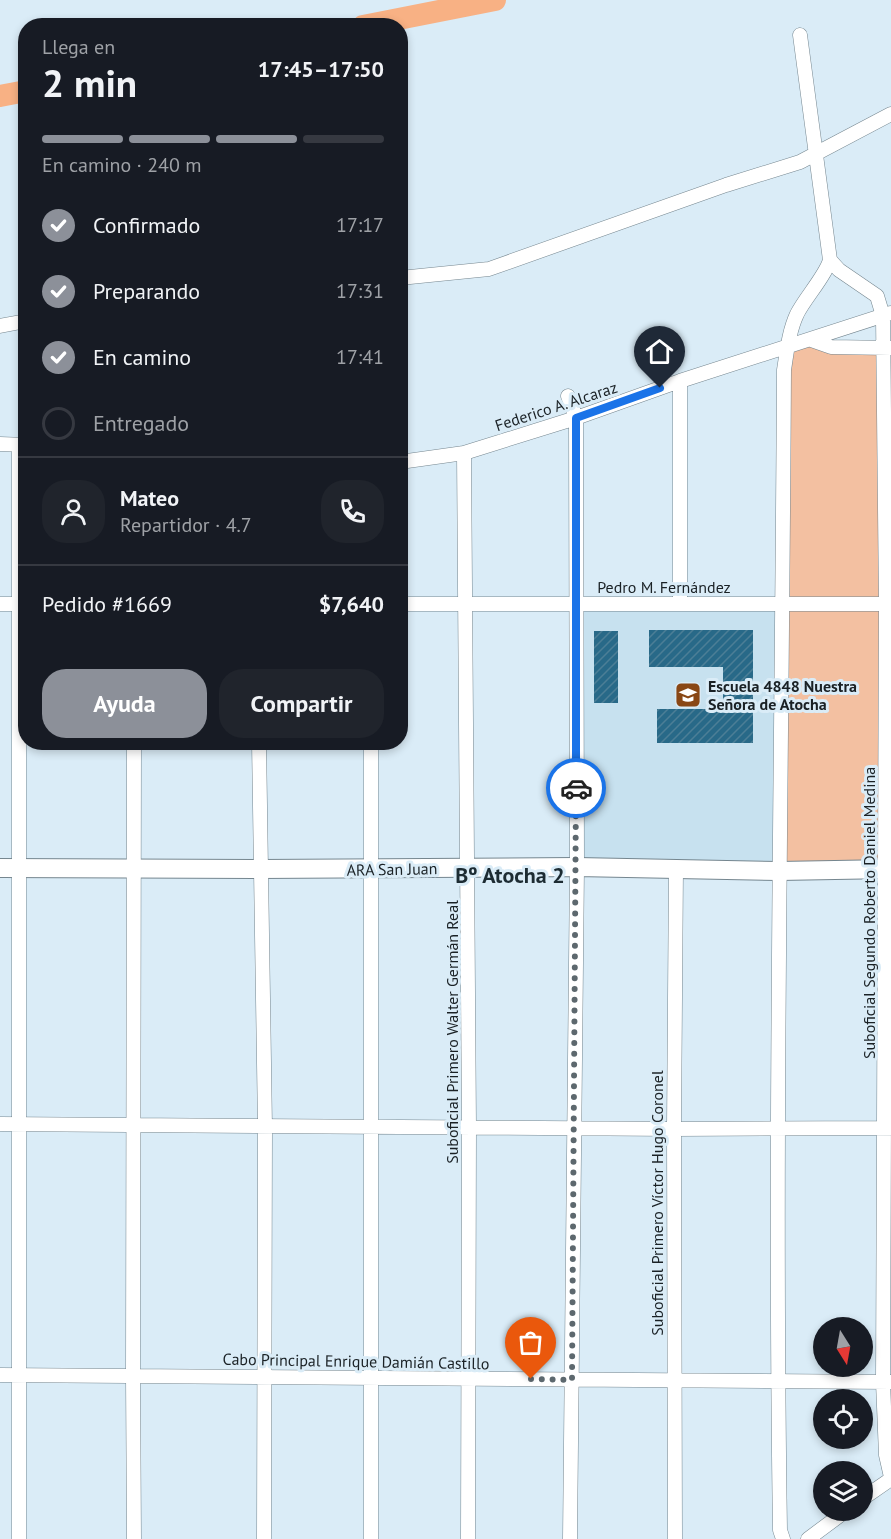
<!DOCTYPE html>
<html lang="es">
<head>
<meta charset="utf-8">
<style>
	:root { --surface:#171b24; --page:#20242c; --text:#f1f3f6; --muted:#9ea1a6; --line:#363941; --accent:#8c9099 }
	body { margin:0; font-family:"PT Sans",sans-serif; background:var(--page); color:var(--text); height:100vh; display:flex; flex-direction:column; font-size:22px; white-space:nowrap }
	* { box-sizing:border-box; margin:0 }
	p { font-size:20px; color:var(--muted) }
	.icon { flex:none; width:33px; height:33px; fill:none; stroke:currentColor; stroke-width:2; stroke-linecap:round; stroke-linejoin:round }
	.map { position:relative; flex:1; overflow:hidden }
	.details { position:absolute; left:18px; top:18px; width:390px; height:732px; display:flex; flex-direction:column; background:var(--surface); border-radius:24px; box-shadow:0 3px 9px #0003 }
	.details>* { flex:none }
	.needle { width:39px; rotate:169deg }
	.tools { position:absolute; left:813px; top:1317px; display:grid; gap:12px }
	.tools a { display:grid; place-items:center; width:60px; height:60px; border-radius:50%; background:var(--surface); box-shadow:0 3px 9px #0003; font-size:30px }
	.pin { position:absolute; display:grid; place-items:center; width:51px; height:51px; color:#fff; margin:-62px -26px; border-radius:50% 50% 50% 0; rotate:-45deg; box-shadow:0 0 6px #0007 }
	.pin .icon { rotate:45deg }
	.courier { position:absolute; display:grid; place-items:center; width:60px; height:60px; margin:-30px; border:4px solid #1a73e8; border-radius:50%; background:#fff; color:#222; box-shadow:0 2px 8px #0007 }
	.overview em { font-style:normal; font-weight:700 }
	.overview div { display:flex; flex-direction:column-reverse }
	.overview { display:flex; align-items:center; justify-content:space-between; height:102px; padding:0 24px }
	h1 { font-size:39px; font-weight:700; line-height:45px }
	.bar { display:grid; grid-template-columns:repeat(4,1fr); gap:9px 6px; align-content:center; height:72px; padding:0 24px }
	.bar i { height:8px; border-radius:4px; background:var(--line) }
	.bar .active { background:var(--accent) }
	.bar p { grid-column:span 4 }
	.line { display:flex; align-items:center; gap:15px; padding:0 24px; border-top:2px solid var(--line) }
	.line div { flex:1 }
	.round { display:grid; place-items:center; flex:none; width:63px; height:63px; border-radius:24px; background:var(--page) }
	ol { padding:0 24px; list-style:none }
	li { display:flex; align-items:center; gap:18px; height:66px }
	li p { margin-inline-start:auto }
	li .icon { padding:6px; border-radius:50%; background:var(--accent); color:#fff; stroke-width:4 }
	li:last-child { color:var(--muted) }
	li i { width:33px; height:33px; border:3px solid var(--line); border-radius:50% }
	.button { display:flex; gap:12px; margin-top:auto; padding:12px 24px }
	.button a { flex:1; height:69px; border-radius:24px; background:var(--accent); color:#fff; font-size:24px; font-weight:700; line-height:69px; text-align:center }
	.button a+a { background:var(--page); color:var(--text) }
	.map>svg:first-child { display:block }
</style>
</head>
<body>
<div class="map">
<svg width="891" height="1539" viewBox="0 0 891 1539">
	<defs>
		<pattern id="building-hatch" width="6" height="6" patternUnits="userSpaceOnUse" patternTransform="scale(1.5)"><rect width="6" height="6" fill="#286988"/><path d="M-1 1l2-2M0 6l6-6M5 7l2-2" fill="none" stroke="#4c7e96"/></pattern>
	</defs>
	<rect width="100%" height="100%" fill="#daecf7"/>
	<!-- built -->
	<path fill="#c7e1ef" d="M576,604L781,606L775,868L580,865Z"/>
	<!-- grass -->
	<path fill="#f3c0a1" d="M811,340L884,348L885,869L779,871L788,347Z"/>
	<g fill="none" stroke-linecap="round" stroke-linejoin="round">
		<!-- river -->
		<path stroke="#f8b184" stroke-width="22" d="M363,26L495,0
			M0,96L26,91"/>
	</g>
	<!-- building -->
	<path fill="url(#building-hatch)" d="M649,630H753V743H657V709H723V667H649Z
		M594,631H618V703H594Z"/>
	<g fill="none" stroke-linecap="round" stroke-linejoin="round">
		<defs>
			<path id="minor" d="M830,260L839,270L877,296L883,316L886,604L883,1382L886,1455L891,1477
				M400,278L489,269L726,185L800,162L891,114
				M0,326L26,321
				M811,340L831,347L891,348
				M680,381V604
				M568,396L576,418L577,867L570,1539
				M0,444L26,445
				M19,445V1539
				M464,453L469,1127L468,1539
				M400,462L464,453L576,418L680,381L891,313
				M0,604H26
				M400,604H891
				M134,742L133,1376L134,1539
				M259,742L265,1127L264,1539
				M0,1124L674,1129L891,1128
				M0,1375L891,1382
				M862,1499L891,1479
				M371,1539V742
				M675,1539L674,1129L676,868
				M783,1539L780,1530C774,1143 782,757 784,370C787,351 789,331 797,314C805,298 826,275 830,260L800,35
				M808,1539L847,1510"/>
			<path id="tertiary" d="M0,868L260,869L577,867L779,871L891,869"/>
		</defs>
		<!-- minor casing -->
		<use href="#minor" stroke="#75868f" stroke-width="15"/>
		<!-- tertiary casing -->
		<use href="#tertiary" stroke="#75868f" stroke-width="20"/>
		<!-- minor -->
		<use href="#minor" stroke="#fff" stroke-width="14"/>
		<!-- tertiary -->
		<use href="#tertiary" stroke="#fff" stroke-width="18"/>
	</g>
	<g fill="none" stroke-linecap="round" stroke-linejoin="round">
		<!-- done -->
		<path stroke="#5d686e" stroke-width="6" stroke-dasharray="0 10.8" d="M531,1379L572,1380L576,788"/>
		<!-- route -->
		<path stroke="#1a73e8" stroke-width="8" d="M576,788V418L660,388"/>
	</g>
	<!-- icons -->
	<defs>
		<symbol id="school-square" viewBox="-11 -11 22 22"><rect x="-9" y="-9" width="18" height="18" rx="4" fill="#894715" stroke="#daecf7"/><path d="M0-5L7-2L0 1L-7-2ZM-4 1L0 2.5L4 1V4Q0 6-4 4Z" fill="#fff"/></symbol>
	</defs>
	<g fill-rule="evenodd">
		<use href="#school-square" x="673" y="680" width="30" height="30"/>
	</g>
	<g text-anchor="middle" stroke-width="6" stroke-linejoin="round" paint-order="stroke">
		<!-- street labels -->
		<g font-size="16" fill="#1a2125" stroke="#daecf7">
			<text transform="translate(556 406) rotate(-18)" y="6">Federico A. Alcaraz</text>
			<text x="664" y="593">Pedro M. Fernández</text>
			<text transform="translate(392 869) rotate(-1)" y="6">ARA San Juan</text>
			<text transform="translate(869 913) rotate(-90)" y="6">Suboficial Segundo Roberto Daniel Medina</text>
			<text transform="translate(452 1032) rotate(-90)" y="6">Suboficial Primero Walter Germán Real</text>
			<text transform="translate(657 1203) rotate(-90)" y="6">Suboficial Primero Víctor Hugo Coronel</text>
			<text transform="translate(356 1361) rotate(1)" y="6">Cabo Principal Enrique Damián Castillo</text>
		</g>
		<!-- poi labels -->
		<g font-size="16" font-weight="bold" fill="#1a2125" stroke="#daecf7" text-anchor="start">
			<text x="708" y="692">Escuela 4848 Nuestra<tspan x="708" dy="18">Señora de Atocha</tspan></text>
		</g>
		<!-- district labels -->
		<g font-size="22" font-weight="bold" fill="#1d2c33" stroke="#daecf7">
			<text x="510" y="883">Bº Atocha 2</text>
		</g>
	</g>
</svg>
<div class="tools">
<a><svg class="needle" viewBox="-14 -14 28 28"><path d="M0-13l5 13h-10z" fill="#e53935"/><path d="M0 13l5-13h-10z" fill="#9ea1a6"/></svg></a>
<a><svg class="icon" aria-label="locate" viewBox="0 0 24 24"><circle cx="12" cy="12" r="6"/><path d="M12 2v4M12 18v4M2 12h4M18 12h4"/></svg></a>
<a><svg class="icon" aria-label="layers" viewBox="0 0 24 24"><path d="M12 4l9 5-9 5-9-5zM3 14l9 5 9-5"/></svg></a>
</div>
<div class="pin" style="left:531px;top:1379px;background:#ea580c"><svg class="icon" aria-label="bag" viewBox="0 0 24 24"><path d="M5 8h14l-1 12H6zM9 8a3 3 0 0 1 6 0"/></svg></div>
<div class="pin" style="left:660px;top:388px;background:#1f2937"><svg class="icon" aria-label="home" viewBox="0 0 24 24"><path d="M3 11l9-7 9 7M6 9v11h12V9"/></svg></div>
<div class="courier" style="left:576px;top:788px"><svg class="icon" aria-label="car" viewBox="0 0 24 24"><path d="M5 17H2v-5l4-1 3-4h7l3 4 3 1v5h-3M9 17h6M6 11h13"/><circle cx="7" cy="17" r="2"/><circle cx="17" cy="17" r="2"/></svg></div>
<section class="details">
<div class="overview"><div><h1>2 min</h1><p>Llega en</p></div><em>17:45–17:50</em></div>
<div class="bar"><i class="active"></i><i class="active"></i><i class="active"></i><i></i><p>En camino · 240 m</p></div>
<ol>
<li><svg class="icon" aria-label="check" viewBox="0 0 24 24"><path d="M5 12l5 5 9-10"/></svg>Confirmado<p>17:17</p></li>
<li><svg class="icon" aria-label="check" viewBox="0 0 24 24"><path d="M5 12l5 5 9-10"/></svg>Preparando<p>17:31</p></li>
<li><svg class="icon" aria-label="check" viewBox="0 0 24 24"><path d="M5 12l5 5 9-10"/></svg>En camino<p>17:41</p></li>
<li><i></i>Entregado</li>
</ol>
<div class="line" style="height:108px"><a class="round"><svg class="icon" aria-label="person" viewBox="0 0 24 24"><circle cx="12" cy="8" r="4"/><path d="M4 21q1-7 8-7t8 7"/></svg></a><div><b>Mateo</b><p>Repartidor · 4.7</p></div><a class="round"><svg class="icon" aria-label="phone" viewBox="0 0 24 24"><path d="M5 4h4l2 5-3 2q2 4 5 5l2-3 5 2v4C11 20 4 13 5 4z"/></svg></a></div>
<div class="line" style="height:78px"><div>Pedido #1669</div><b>$7,640</b></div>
<div class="button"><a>Ayuda</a><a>Compartir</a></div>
</section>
</div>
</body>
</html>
